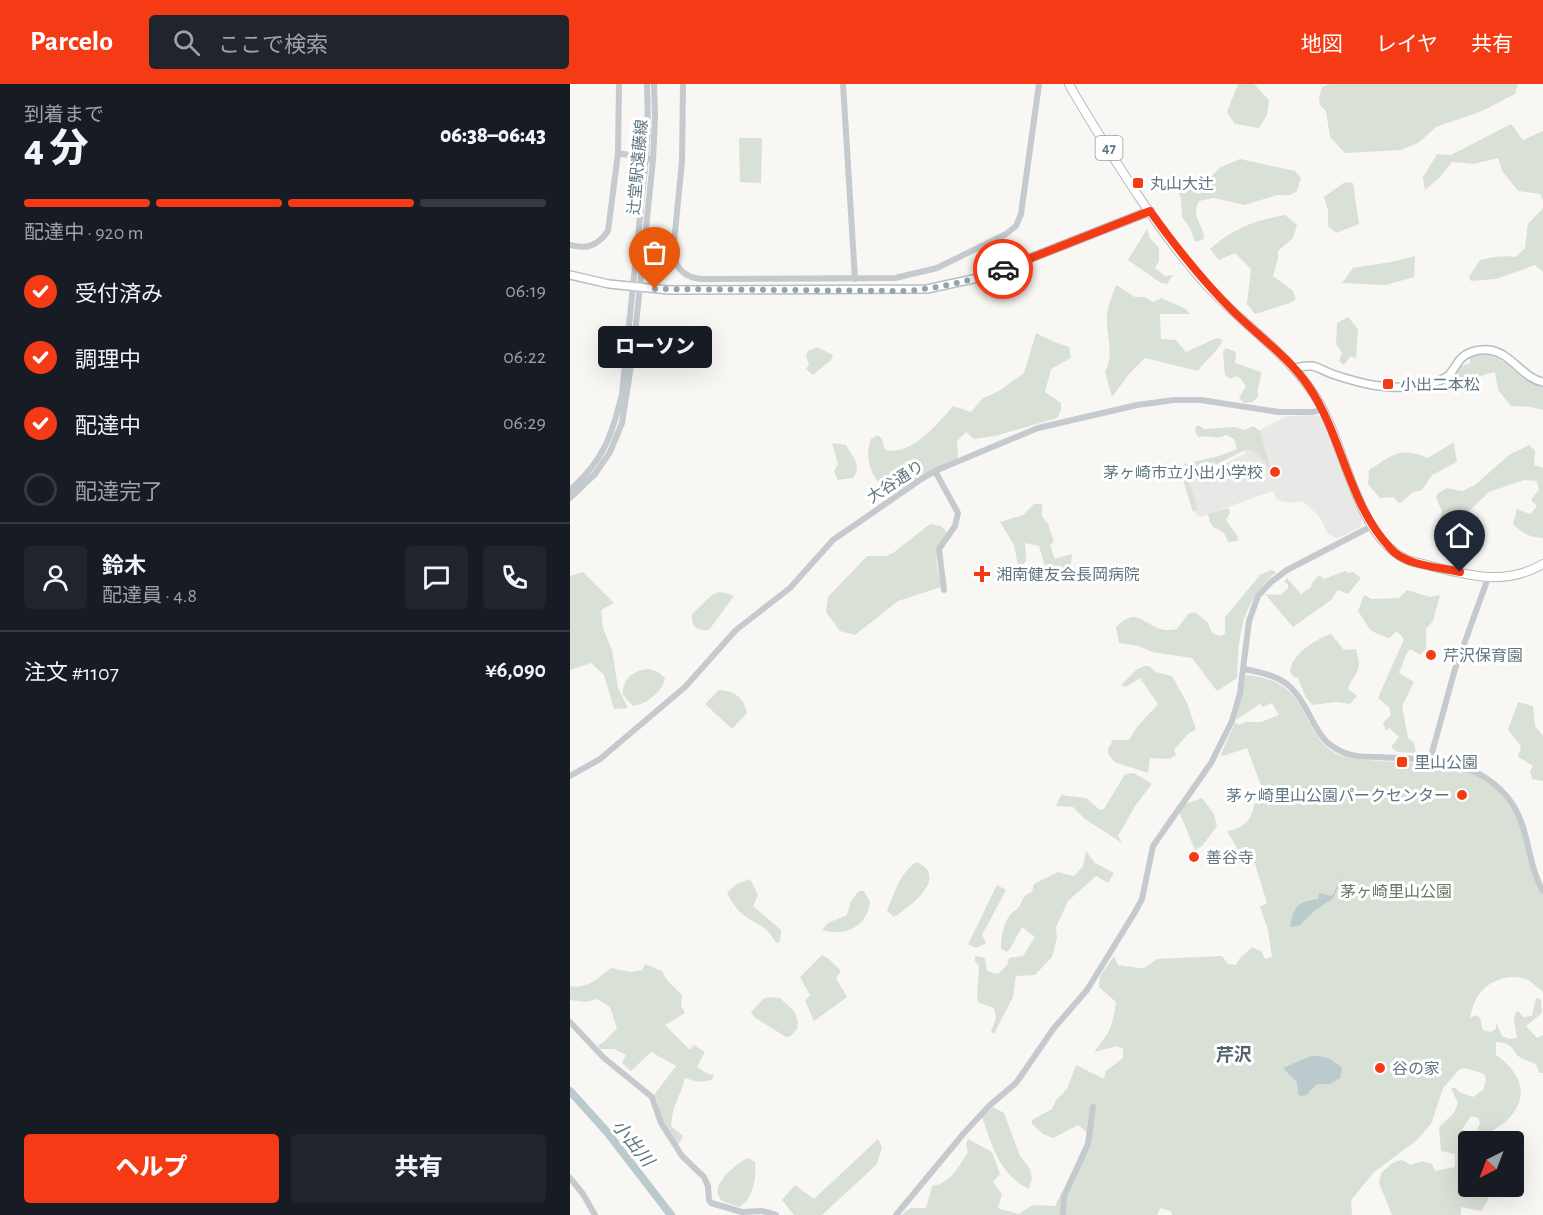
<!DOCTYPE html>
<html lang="ja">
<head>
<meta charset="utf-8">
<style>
	:root { --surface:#171b24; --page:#20242c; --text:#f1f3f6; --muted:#9ea1a6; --line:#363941; --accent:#f53b16 }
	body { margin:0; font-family:"Alegreya Sans","Noto Sans JP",sans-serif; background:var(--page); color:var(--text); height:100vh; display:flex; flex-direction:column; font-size:22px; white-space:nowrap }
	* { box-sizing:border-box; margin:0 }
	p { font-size:20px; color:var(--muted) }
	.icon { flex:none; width:33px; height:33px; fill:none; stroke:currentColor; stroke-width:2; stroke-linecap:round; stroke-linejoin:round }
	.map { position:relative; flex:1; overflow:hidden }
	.drawer { display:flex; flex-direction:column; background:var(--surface); width:570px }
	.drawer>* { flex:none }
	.needle { width:39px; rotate:222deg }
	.tools { position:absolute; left:888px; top:1047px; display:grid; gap:12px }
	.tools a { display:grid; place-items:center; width:66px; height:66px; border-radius:6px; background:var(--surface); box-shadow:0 6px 24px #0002; font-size:30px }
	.pin { position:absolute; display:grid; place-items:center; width:51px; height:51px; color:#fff; margin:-62px -26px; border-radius:50% 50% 50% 0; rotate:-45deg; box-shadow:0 0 6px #0007 }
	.pin .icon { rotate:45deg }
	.courier { position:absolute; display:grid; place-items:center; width:60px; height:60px; margin:-30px; border:4px solid #f53b16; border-radius:50%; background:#fff; color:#222; box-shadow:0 2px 8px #0007 }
	.bubble { position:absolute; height:42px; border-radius:6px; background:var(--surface); box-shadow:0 6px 24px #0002; font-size:20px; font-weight:800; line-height:42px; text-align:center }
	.headline em { font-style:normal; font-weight:800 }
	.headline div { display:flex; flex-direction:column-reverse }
	.headline { display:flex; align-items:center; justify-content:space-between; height:102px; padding:0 24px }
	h1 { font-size:39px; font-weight:800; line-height:45px }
	.bar { display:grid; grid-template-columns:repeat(4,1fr); gap:9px 6px; align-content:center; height:72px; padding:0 24px }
	.bar i { height:8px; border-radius:4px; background:var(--line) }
	.bar .current { background:var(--accent) }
	.bar p { grid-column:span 4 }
	.line { display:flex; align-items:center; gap:15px; padding:0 24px; border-top:2px solid var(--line) }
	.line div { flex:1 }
	.round { display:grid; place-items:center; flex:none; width:63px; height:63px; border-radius:6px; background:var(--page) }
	ol { padding:0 24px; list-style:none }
	li { display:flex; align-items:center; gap:18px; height:66px }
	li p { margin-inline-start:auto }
	li .icon { padding:6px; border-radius:50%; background:var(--accent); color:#fff; stroke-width:4 }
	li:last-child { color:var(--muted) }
	li i { width:33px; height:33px; border:3px solid var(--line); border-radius:50% }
	.button { display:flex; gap:12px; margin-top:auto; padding:12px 24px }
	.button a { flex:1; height:69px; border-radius:6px; background:var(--accent); color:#fff; font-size:24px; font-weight:800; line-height:69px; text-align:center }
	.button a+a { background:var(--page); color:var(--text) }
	header { display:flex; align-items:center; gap:36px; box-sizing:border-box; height:84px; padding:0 30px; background:var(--accent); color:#fff }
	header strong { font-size:28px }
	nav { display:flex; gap:33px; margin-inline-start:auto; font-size:21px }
	.search { width:420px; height:54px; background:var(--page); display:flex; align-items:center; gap:15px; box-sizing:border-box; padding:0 21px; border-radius:6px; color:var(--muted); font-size:22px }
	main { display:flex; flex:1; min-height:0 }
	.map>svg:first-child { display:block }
</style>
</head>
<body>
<header>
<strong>Parcelo</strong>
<div class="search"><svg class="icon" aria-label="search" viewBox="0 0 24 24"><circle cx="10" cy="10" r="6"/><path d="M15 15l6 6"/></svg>ここで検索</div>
<nav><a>地図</a><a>レイヤ</a><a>共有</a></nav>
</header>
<main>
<section class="drawer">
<div class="headline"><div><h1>4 分</h1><p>到着まで</p></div><em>06:38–06:43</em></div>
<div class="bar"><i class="current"></i><i class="current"></i><i class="current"></i><i></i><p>配達中 · 920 m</p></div>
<ol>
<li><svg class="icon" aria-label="check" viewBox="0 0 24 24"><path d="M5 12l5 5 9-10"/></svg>受付済み<p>06:19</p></li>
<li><svg class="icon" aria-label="check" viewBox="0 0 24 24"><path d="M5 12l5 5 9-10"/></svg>調理中<p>06:22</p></li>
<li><svg class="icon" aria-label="check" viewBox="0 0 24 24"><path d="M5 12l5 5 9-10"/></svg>配達中<p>06:29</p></li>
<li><i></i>配達完了</li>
</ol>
<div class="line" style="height:108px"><a class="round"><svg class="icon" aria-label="person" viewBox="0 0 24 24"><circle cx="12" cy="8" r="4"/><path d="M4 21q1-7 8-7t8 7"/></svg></a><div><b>鈴木</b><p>配達員 · 4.8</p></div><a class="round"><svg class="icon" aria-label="chat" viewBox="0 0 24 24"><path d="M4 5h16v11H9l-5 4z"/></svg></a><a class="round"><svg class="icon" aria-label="phone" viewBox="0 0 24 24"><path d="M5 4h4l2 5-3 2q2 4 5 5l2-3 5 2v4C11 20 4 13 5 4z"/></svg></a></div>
<div class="line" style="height:78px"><div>注文 #1107</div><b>¥6,090</b></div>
<div class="button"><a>ヘルプ</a><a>共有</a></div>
</section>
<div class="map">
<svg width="973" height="1131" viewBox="0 0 973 1131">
	<rect width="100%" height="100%" fill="#f8f7f4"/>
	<!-- built -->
	<path fill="#e8e9e7" d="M747,331L752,334L793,435L790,443L767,455L758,450L749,432L732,417L720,419L707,416L703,407L630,433L626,430L619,394L652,381L676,369L672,350L688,347L717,332Z"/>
	<!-- green -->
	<path fill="#d9e0d5" d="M668,0H684L699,16L697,31L689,44L665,40L657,28Z
		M760,0H948L945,10L912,27L866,43L848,59L831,66L775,69L760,53L756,27L750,21L749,14L752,3Z
		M941,40L953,56L973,47V188L965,181L926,195L901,197L899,193L910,176C923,173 934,171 946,173L955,164L958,140L973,124V116L970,110L948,107L932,87L928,74L904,80L882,78L870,93L855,106L853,93L867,70L881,71Z
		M169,54H192L191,99L170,98Z
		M670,75L725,87L731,94L727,107L720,111H707L675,121L644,114L629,117C620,133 634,139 634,155L625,158L620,144L612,133L611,114L607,106L612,103L627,100L641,93L649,84Z
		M775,98L783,99L789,140L766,149L758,142V126L754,113Z
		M715,131L727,141L723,154L708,167V175L703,192L723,207L726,215L720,219L685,230L677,220L681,185L665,169L649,176L640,165C662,145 686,136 715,131Z
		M577,145L580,154L589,164V177L585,184L595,192L603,191L597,200L591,199L558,176Z
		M845,172L844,193L816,201L772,199L783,184L821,178Z
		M546,201L565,213H575L583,218L591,214L616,225L620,230H590L591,255L606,256L616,268L647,254L653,256C647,269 636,275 628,287L575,274L559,290L542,313L535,288C545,270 536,253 537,233C537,223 543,211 546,201Z
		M778,233L788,245L786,274L780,273L774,281L769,277L772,269L766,260L767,239Z
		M466,249L482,257L499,263L501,274L481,285L475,308L491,319V326L487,334L425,352L404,355L396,348L387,357L388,375L324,409C303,401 293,376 301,355L308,351L312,355L315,366C342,372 367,340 383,322L401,328L413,314L429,307L454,289Z
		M247,263L263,271L261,276L243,291L236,285L239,280L236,272L238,267Z
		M656,264L666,268L665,279L691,288C691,299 687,300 688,313L682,318L674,319L669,314L676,302L671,295L666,292L660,295L655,291L653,268Z
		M910,270C937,271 949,297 973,302V326L961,323L941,322L928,306L925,288C911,291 899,298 884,299L888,283L900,279V272Z
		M626,342H630L634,345L664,343L675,346L683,342L690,347L705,401L696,379L683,366H675L618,395L628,425L623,428L613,396L614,380L649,372L667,365L664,355L656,351C644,357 641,350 628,353L625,346Z
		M884,358L887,378L862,391L852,406L843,408L831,419L827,418L824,413L810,414L798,400L799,386C823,371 829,362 858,374Z
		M262,359L276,361C283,374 292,380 283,394L268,396L264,387L268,380Z
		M959,361L965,366L964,381L973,384V454C959,453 953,450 943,440L947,425L960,430L967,422L961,416L969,405L967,397L954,396L919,408L884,442L869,443L872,427L866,414L868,409L877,404L892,407L905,401L939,371Z
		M464,420H472V432L478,440L484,458L480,461L485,475L502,470L501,480L490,489H477L469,462L455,459L456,477L452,482H448L444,461L430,438L453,431Z
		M658,424L660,429L656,436L668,453L667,457L658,458C655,450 653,446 644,444L640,438L638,430Z
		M360,440L371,442L377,448C362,473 366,476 371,503L328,517L285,551L270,547L256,528L258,513L297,472H316L323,469Z
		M701,486L706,488C670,521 669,549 667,594L647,607L622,574L582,568L569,562L549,559L546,543C566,524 569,537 588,544C594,547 601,546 607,545L618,530L625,528L638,539L642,549L649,552L655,550V533L690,491Z
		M775,487L779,489L783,488L791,494L778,510L768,506L761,516L723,543L695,510L711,511L718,504V500L714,498L717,494L731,510L741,503L742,499L749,491L754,495Z
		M13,488L44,519L31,526L33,544L42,566L48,604L58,624L44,625L34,591L21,579L0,586V492Z
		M837,506L860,513L870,511L863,537L856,545V564L850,571L840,565L836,571L829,589L844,598L832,622L838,654L844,659L846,669L827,668L821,663L829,653L819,644L816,647L813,639L821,631L819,623L808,614L834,555L827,547L819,554C797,547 800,545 788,527L794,511L802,515L829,514Z
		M148,508L156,509L164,512L139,546C126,547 121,543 122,530L142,511Z
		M761,550L774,566L786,565C787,570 789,576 789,581C789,588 780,597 778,605L787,612L780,620L765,618L743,621L736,614L728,594L724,593L720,588C721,570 746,555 761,550Z
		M574,582H579L586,588L602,592L617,619L626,645L618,650L604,666L606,671L600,675L580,674L578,689L545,678L539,671L538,665L543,656H559L567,643L588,620L570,594L556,603L551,601L566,586Z
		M79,585L88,588L95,594C94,607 75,621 63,622L53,611C52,595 63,586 79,585Z
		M676,591C713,595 725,608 740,640C746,651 753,662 763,668C774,674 786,675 799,676C854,682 907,670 942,725C959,751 959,784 973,811V908C968,904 963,899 958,896C951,893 942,892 934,894C913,900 904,913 900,934L906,931L910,934L913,946L921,948L926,945V939L932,952L939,955L947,954L944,936L946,928L948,927L953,933L962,932L966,914L971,915L972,929L956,942L967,954L973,951V989H969L966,980C961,978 956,976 951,974C941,968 946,959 926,958V971C948,986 960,1008 942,1031C935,1040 921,1047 911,1054L906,1049L910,1039L908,1034L901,1032L892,1045L902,1057L898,1058V1102L905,1103L910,1109L919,1114L911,1127L891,1123V1131H822L809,1099L811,1089L824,1078L832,1076L840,1081L852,1077L862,1080L865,1087L885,1083V1070L871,1067L869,1043L884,1029L888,1019L881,1004H886L889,1008L903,1013L913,1006L916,996L914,990L895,984L889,986L873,1004L861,1040L847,1056L804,1088L781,1116L782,1131H602L601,1127L590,1124L587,1131H331L341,1124H356L362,1102C379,1101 390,1081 398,1068L396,1060L398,1055L422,1068L430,1090L423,1098L432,1110L428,1124L448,1130L463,1121L485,1122L492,1108L500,1105L521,1060L522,1052L508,1041L483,1054L473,1050L462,1040V1036L482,1025L486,1016L497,1005L506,981L534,995L536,987L553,974V965L547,962L524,968C539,950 543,942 546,918L529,903L530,892L544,872L548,881L569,884H574L587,875L652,872L658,880L666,881L670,874L682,863L692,868L695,875L702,873L698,846L690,823L697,819L681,767L671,771L657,747C672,745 683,736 684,720L697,717L677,664L653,672L651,670L665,639L669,641L676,638H691L709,631L702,619L693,623L690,620L666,636Z
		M149,606C164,607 174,613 177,629L163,644H161L135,620Z
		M948,618L963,622L965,642L973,652V697L962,695L960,687L963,682L948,673L951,662L938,646Z
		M564,689L582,700L565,722L548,752L552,759L515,735L503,723L486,722L491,711L516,714L530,726L534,725L555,690Z
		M632,714L644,730L647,742L632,762L625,766L610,730L613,721Z
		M516,767L525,779L544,789L538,799L526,792L498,817L486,843L487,854L482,873L465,891L446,892L443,913L424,950L421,948L426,934L424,924L408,918L407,912L409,882L405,877V872L415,874L417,887L428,890L437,881L439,874L453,872L465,853L452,843L440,865L436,868L431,864C431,854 433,840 440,831C442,828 448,825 450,821C453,814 454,811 462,808L464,800L488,788L504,792L513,782Z
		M346,778C380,792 341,822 324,833L317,827C324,810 330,789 346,778Z
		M180,795L188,811L183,822L211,846L210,858L206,859C195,838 181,840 168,826C164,821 160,815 157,809L165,801Z
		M427,801L436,806L412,851L416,859L406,864L398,860Z
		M289,807H294L300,818C297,843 275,853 252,846L258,839L277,831L281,817Z
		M252,871L259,875L271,887L266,894L277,913L244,937L235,917L240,911L230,893Z
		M75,880L92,887L97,896L112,911L111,922L115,929L95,941L120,966L124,961L135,968L127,983L136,989L144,991L142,996L128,998L115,994C110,1013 102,1022 101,1042L113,1052L108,1061C103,1053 96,1044 92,1035C87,1024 91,1022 84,1011L106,982L81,968L61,987L52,979L56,971L44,965H30L28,961L34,958L47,944L40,923L27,915L16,918L0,916V902C17,906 28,894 41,884L61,888L72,886Z
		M200,913L210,914L224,927L228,937L227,945L221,952L216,953L184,933L181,928L194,914Z
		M423,1023L434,1029L450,1072L460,1085L462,1095L459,1105C430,1091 422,1062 412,1033Z
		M308,1055L312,1063L307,1080L252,1131H224L212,1116L225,1101L244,1115Z
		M178,1074L185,1078C187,1092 183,1117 169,1123L152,1117C149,1113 146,1109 148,1104C151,1093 168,1078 178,1074Z"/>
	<!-- water -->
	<path fill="#bbcacd" d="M774,790L763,814L743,828L729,842L720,843C724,823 726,818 748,815L749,809L762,812Z
		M741,972C755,972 761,974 772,984L770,994L760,1000H747L736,1011L730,1012L728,1009L727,998L713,984Z"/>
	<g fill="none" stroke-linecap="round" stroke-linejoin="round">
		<!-- river -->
		<path stroke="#bbcacd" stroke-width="8" d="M0,1007L37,1048L101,1131"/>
		<defs>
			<path id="secondary" d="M0,191L39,200L99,206L357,205L412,193L580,127
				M725,284C748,278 747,286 768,292C793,300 818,306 844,302C855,300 870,299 879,291C882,288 884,284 887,280C893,269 906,265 919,266C942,269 952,294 973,298"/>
			<path id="primary" d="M499,0L505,11C544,76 589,149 640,205C675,242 720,271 747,315C776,361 786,456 840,477C887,487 929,506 973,480"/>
		</defs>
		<!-- secondary casing -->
		<use href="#secondary" stroke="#b6bec1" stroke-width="10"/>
		<!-- primary casing -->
		<use href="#primary" stroke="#b7bdc0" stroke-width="10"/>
		<!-- tertiary -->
		<path stroke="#c4cacd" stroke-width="6" d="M113,0L112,77L103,169C106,185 116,194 132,195L325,194L367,184L436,150L446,142L451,130L469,0
			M273,0L285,195
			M48,69L80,75
			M0,161C17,166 28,161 38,147L48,69L49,0
			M365,387L388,429L385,442L369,465L374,506
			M0,406C33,377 42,352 52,310L76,74L78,45L77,0
			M0,414L25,390L40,368L52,339L63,269L83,76L85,33L84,0
			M674,585C715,593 723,599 742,636C748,647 754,658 765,664C778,673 794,673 809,673C858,676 908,673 941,718C960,745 957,780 973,807
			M860,676L885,585L918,494
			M0,692L30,675L115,603L166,546L220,504L263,456L350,396L365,387L468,344L567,321L604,316H631L709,328H743L753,325
			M0,938L34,974L82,1013L91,1039L112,1072L134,1093L138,1102L139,1116L141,1119L172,1128L192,1127L206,1131
			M0,1094L13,1110L25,1131
			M326,1131L394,1049L420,1021L446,999L484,944L517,906L565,828L572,815L583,762L641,679L662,637L670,609L679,537L688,512L701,498L717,486L802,442
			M493,1131L494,1112L518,1060L523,1023"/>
		<!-- secondary -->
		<use href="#secondary" stroke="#fff" stroke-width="7"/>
		<!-- primary -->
		<use href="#primary" stroke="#fff" stroke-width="8"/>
	</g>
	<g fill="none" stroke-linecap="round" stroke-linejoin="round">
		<!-- done -->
		<path stroke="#95a3aa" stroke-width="6" stroke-dasharray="0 10.8" d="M85,205L336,207C370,204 401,197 433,185"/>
		<!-- route -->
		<path stroke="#f53b16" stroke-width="8" d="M433,185L580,127C605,162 631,195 662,226C687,251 719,273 739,303C773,353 778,420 821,465C836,482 869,483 890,488"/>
	</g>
	<!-- markers -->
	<g fill="#f53b16" stroke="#fff" stroke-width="2">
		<rect x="562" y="93" width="12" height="12" rx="3"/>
		<rect x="812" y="294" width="12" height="12" rx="3"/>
		<circle cx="705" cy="388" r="6"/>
		<path d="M409 481h6v6h6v6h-6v6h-6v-6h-6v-6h6z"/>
		<circle cx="861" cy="571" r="6"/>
		<rect x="826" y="672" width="12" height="12" rx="3"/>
		<circle cx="892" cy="711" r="6"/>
		<circle cx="624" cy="773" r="6"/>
		<circle cx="810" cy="984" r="6"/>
	</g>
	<g text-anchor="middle" stroke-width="6" stroke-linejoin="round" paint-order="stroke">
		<!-- shield labels -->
		<rect fill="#fff" stroke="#8f9fa8" stroke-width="1.5" x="525.5" y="52" width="27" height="24" rx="4.5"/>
		<g font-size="15" font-weight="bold" fill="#5f7682">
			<text x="539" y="69">47</text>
		</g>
		<!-- street labels -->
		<g font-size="16" fill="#5f7682" stroke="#fff">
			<text transform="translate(67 83) rotate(-85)" y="6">辻堂駅遠藤線</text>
			<text transform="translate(325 397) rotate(-33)" y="6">大谷通り</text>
		</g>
		<!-- poi labels -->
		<g font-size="16" fill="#5f7682" stroke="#fff" text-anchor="start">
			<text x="580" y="105">丸山大辻</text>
			<text x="830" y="306">小出二本松</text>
			<text x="693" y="394" text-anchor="end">茅ヶ崎市立小出小学校</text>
			<text x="426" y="496">湘南健友会長岡病院</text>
			<text x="873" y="577">芹沢保育園</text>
			<text x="844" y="684">里山公園</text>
			<text x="880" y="717" text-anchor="end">茅ヶ崎里山公園パークセンター</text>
			<text x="636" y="779">善谷寺</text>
			<text x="822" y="990">谷の家</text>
		</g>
		<!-- park labels -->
		<g font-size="16" fill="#667a5f" stroke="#fff">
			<text x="826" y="813">茅ヶ崎里山公園</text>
		</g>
		<!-- neighbourhood labels -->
		<g font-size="18" font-weight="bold" fill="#52636d" stroke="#fff">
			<text x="664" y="977">芹沢</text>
		</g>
		<!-- water labels -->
		<g font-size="18" font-style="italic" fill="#5a767d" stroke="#fff">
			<text transform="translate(63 1059) rotate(51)" y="6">小出川</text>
		</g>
	</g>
</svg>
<div class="tools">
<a><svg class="needle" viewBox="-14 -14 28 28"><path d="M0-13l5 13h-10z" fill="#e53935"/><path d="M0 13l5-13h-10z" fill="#9ea1a6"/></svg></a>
</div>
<div class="pin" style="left:85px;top:205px;background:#ea580c"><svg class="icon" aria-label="bag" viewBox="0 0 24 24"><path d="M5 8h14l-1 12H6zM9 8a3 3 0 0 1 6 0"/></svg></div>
<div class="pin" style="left:890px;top:488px;background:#1f2937"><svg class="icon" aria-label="home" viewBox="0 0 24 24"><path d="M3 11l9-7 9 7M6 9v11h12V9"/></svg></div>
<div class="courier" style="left:433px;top:185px"><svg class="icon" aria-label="car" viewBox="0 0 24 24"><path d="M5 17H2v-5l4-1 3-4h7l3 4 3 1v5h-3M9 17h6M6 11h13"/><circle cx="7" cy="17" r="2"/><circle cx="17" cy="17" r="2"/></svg></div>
<div class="bubble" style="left:28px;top:242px;width:114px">ローソン</div>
</div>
</main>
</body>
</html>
